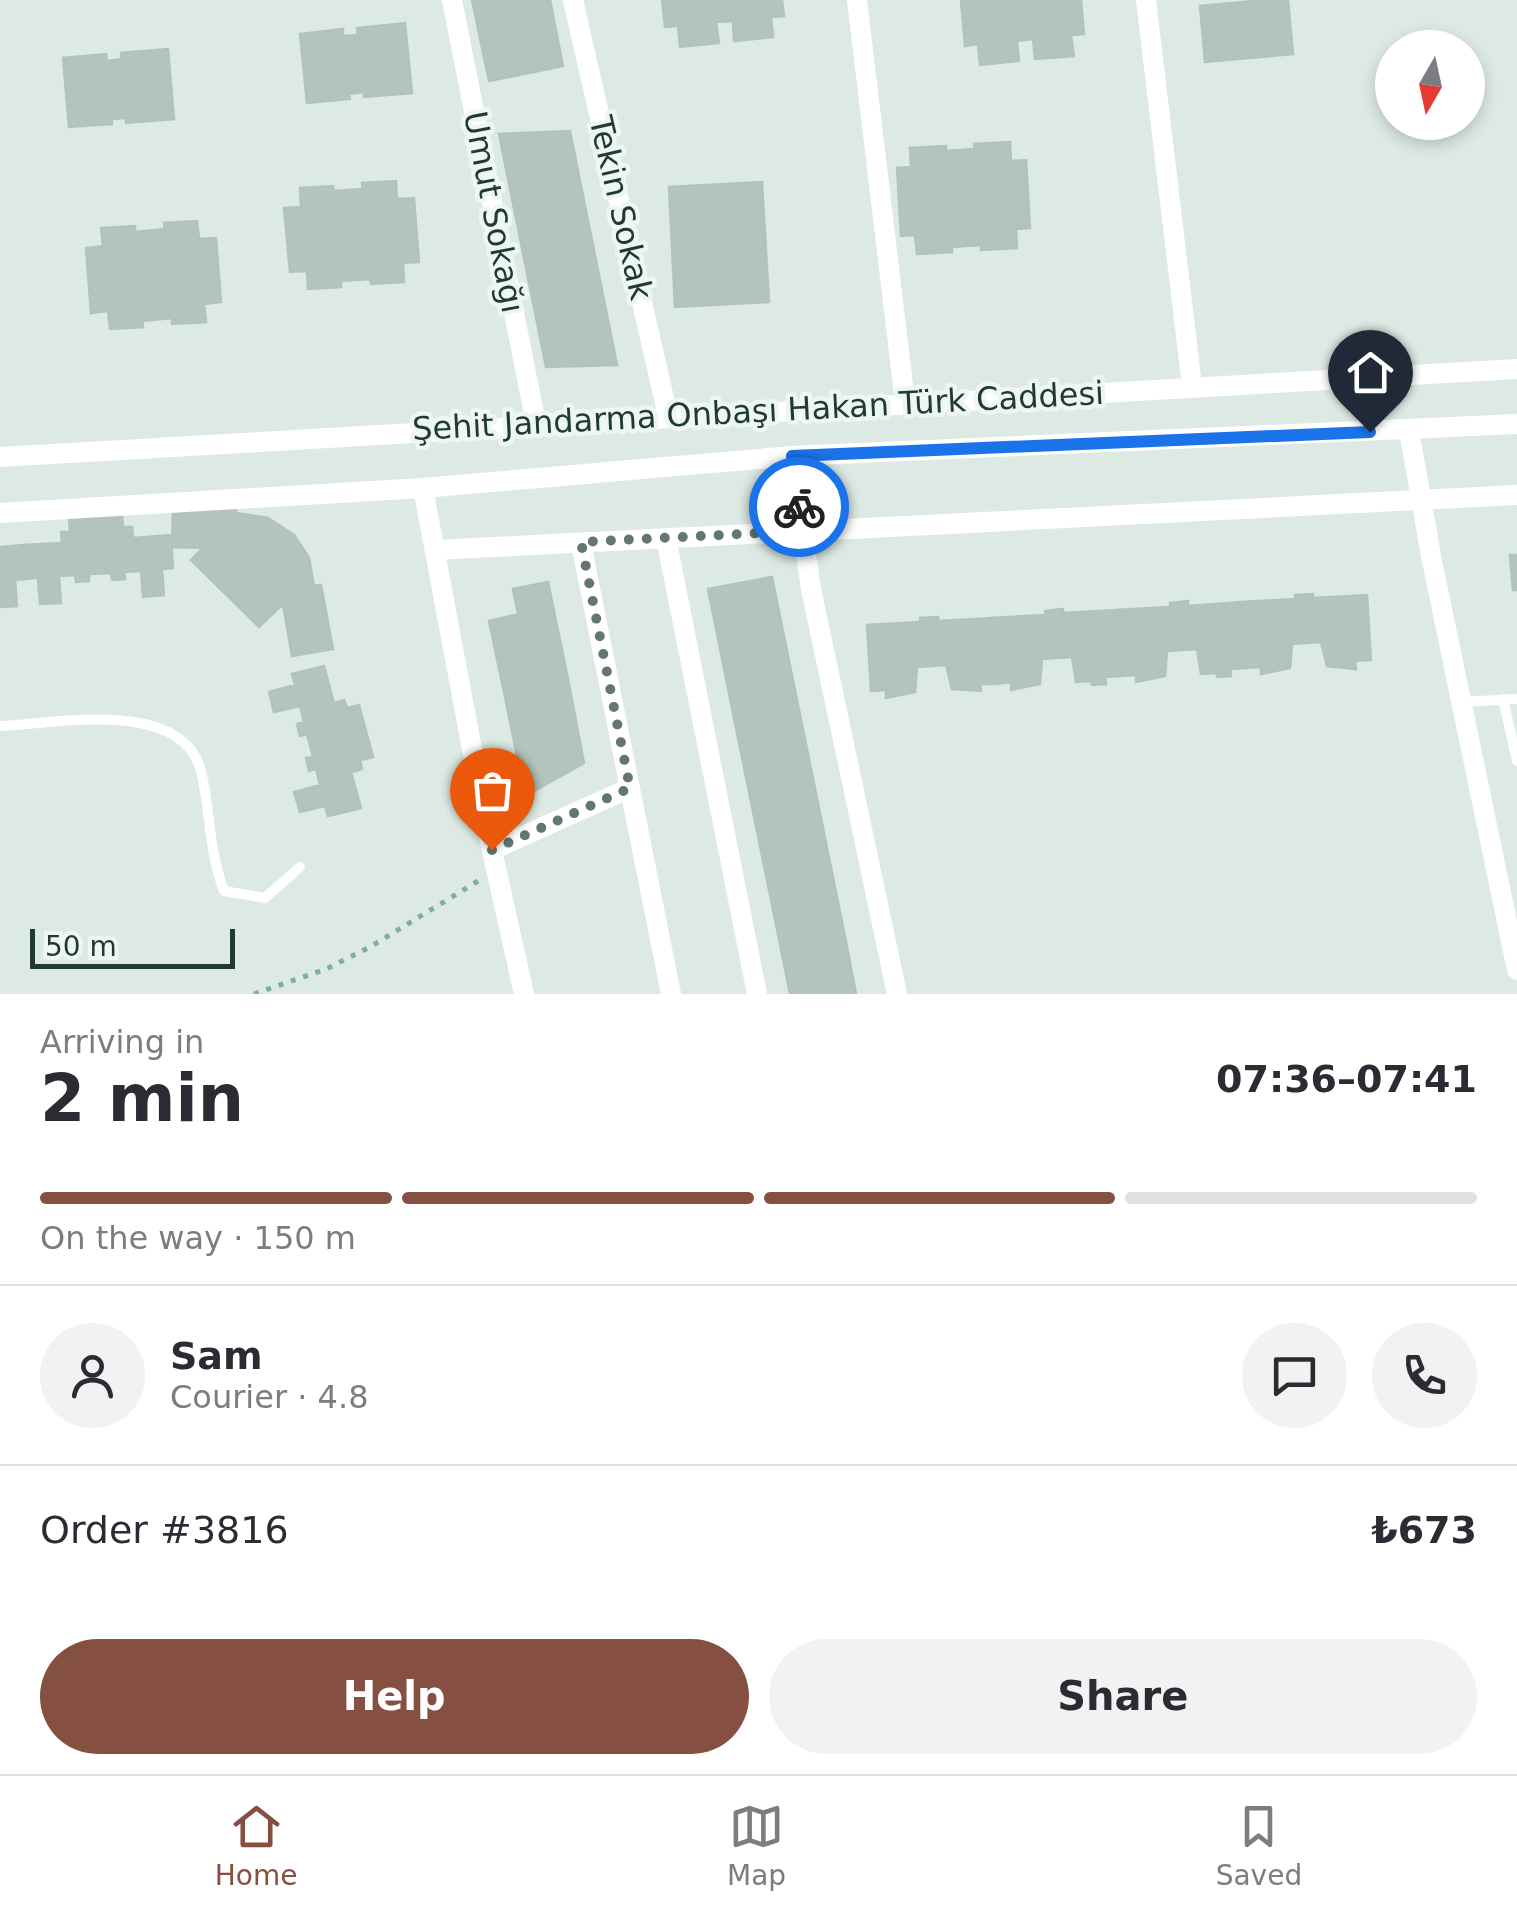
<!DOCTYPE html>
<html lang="en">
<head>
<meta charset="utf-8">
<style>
	:root { --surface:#fff; --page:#f2f2f3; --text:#2b2b33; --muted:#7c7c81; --line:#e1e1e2; --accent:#855041 }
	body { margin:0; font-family:"DejaVu Sans",sans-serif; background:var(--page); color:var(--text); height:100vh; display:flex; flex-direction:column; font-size:38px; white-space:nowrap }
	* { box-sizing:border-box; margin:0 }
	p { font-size:32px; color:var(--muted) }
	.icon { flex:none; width:55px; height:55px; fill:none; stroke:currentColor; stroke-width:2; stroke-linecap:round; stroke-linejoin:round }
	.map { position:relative; height:994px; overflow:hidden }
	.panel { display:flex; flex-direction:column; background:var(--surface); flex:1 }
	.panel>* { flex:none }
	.needle { width:65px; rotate:189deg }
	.fabs { position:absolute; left:1375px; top:30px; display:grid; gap:20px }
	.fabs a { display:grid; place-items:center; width:110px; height:110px; border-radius:50%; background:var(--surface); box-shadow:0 5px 15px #0003; font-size:50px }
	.scale { position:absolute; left:30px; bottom:25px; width:205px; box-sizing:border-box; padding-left:10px; border:5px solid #1f3933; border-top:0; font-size:28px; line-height:35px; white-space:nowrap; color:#1f3933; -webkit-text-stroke:8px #eef6f2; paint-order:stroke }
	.pin { position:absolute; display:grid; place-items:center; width:85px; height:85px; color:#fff; margin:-102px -42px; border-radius:50% 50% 50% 0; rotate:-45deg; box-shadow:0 0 10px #0007 }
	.pin .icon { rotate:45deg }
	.courier { position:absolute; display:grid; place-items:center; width:100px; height:100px; margin:-50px; border:8px solid #1a73e8; border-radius:50%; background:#fff; color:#222; box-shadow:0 2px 12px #0007 }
	.head em { font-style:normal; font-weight:700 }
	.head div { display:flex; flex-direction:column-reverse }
	.head { display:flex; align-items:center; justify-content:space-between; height:170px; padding:0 40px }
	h1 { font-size:65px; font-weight:700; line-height:75px }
	.bar { display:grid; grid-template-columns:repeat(4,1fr); gap:15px 10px; align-content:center; height:120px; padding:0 40px }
	.bar i { height:12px; border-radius:8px; background:var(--line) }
	.bar .active { background:var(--accent) }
	.bar p { grid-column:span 4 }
	.line { display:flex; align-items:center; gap:25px; padding:0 40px; border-top:2px solid var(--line) }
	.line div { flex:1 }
	.round { display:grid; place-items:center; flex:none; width:105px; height:105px; border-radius:52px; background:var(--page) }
	.cta { display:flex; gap:20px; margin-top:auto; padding:20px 40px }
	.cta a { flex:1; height:115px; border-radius:60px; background:var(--accent); color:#fff; font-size:40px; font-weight:700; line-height:115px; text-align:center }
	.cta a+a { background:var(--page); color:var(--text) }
	.dock { display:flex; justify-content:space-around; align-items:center; height:140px; border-top:2px solid var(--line); background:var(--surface); font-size:28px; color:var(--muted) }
	.dock a { display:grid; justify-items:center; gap:5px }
	.dock .active { color:var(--accent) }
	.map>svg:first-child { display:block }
</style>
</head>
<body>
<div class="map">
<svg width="1517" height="994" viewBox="0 0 1517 994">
	<rect width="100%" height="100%" fill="#ddeae4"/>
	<!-- building -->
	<path fill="#b3c4bd" stroke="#b0c3bc" stroke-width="2.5" d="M472,0H550L563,66L489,81Z
		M662,0H782L784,16L771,17L773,37L734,41L733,21L716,22L719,43L680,47L678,26L665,27Z
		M961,0H1081L1084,34L1071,35L1074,56L1035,59L1033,39L1017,41L1019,61L980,65L978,44L965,46Z
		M1266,0H1288L1293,54L1205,62L1200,6Z
		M405,23L412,93L364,97V92L349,94L350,99L307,103L300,34L343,29V36L358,35L357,28Z
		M168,49L174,119L126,123V118L112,119V124L69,127L63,58L106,54L107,61L122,59L121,53Z
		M570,131L617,365L546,367L499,134Z
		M1010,142L1011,161L1026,160L1030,228L1016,229L1017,248L981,250V245L952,247V252L917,254L915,235L901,236L897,168L911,167L910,148L946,146V151L975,149L974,144Z
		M396,181L397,199L414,198L419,262L403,263L404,282L371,284L370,279L341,281V287L308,289L307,271L290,272L284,208L301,207L300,188L333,186L334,191L363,189L362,183Z
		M762,182L769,302L675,307L669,187Z
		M197,221L199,239L216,238L221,302L204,304L206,322L172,324V318L142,321L143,327L110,329L108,311L91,313L86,248L103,246L101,228L135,226V232L165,229L164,223Z
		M173,506L236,507V513L268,518L294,535L309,558L314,586L321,585L333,649L292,656L283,604L259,627L191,560L203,548L172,547Z
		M122,514L123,527H132L133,538L171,535L173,568L162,569L164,595L143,597L141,571L124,572L125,579L112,580L111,573L89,574V581L76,582L75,575L59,576L61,603L40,604L38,578L26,579L24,545L62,543L61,532H70L69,518Z
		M24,545L26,579L15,580L17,606L0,607V547Z
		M1510,555H1517V590H1513Z
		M772,577L797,700L733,713L708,589Z
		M548,582L568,679L504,692L489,621L518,614L513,589Z
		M1313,594V598L1367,595L1371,660L1355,661L1356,669L1327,666L1321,642L1292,644L1290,668L1261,674V667L1246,668L1241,602L1295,599V595Z
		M1188,601V606L1241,602L1246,668L1230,669L1231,676L1217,677V673L1201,674L1197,649L1167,651L1165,676L1136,682V675L1121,676L1116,610L1170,607V603Z
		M1063,609V613L1116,610L1121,676L1105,677L1106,684L1092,685V681L1076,682L1072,657L1042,659L1040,684L1011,690V682L996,684L991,618L1045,615V611Z
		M938,617V621L991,618L996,684H980L981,691L952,689L946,665L917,667L915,692L886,698V690L871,691L867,625L920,622V618Z
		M324,666L334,703L344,700L347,708L359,705L373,757L360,760L362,769L351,772L361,808L328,816L325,806L300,812L294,792L320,785L316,769L309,771L306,758L313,757L307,734L300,736L297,724L304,722L300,706L274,712L269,692L295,685L292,674Z
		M568,679L584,763L525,796L504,692Z
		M797,700L822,823L758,836L733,713Z
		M822,823L847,947L783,959L758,836Z
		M847,947L856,994H790L783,959Z"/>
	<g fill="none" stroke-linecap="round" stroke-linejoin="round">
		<!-- path -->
		<path stroke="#7daea0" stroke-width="5" stroke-dasharray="5 8" stroke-linecap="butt" d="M254,994L326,969L370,947L478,881"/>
		<!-- lane -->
		<path stroke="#fff" stroke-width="10" d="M1503,699L1517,761
			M1461,702L1517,699
			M0,726C54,724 182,697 201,771C211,813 208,848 224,891L265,898L300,867"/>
		<!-- street -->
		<path stroke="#fff" stroke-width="20" d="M452,0L536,424
			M573,0L668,416
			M857,0L905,402
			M1146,0L1192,386
			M1409,430L1432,561L1517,970
			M792,456L811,589L897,994
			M0,457L1517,369
			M423,488L485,819L524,994
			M0,513L423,488L792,456L1517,424
			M666,538L757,994
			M581,543L671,994
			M435,550L1517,495
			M492,850L630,788"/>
	</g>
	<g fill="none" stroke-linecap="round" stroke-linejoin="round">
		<!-- done -->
		<path stroke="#627771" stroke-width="10" stroke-dasharray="0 18" d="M492,850L630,788L581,542L802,531L799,507"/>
		<!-- route -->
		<path stroke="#1a73e8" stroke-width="12" d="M799,507L792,456L1370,432"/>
	</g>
	<g text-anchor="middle" stroke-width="9" stroke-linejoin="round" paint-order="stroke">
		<!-- street labels -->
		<g font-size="32" fill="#1f3933" stroke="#eef6f2">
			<text transform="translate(621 208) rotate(77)" y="11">Tekin Sokak</text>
			<text transform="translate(494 212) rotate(79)" y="11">Umut Sokağı</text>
			<text transform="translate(758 411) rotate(-3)" y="11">Şehit Jandarma Onbaşı Hakan Türk Caddesi</text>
		</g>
	</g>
</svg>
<div class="fabs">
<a><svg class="needle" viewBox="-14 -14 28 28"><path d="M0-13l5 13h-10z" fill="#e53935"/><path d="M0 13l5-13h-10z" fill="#7c7c81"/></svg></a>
</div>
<div class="scale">50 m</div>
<div class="pin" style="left:492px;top:850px;background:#ea580c"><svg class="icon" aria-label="bag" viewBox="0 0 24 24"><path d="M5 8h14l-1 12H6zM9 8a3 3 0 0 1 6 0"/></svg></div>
<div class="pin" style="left:1370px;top:432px;background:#1f2937"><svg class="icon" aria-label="home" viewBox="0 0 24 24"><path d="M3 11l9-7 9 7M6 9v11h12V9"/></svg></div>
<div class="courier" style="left:799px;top:507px"><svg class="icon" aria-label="bike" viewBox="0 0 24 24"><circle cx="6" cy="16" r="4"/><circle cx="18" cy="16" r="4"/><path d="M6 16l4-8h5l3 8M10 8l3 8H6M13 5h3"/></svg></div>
</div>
<section class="panel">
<div class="head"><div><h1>2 min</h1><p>Arriving in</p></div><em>07:36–07:41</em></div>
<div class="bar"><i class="active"></i><i class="active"></i><i class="active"></i><i></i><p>On the way · 150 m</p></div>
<div class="line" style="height:180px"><a class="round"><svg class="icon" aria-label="person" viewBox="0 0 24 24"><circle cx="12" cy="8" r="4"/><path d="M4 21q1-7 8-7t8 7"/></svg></a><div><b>Sam</b><p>Courier · 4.8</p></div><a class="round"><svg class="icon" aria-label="chat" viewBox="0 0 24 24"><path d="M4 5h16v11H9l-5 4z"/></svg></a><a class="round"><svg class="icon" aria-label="phone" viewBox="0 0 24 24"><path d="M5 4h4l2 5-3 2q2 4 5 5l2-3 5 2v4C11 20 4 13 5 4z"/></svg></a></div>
<div class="line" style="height:130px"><div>Order #3816</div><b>₺673</b></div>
<div class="cta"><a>Help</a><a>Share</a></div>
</section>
<nav class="dock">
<a class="active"><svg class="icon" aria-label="home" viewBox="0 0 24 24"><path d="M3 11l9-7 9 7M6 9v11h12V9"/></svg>Home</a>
<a><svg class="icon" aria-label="map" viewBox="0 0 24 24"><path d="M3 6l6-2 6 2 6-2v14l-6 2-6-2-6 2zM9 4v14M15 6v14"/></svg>Map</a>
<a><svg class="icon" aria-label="saved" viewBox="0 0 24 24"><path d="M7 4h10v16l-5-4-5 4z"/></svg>Saved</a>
</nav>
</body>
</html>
